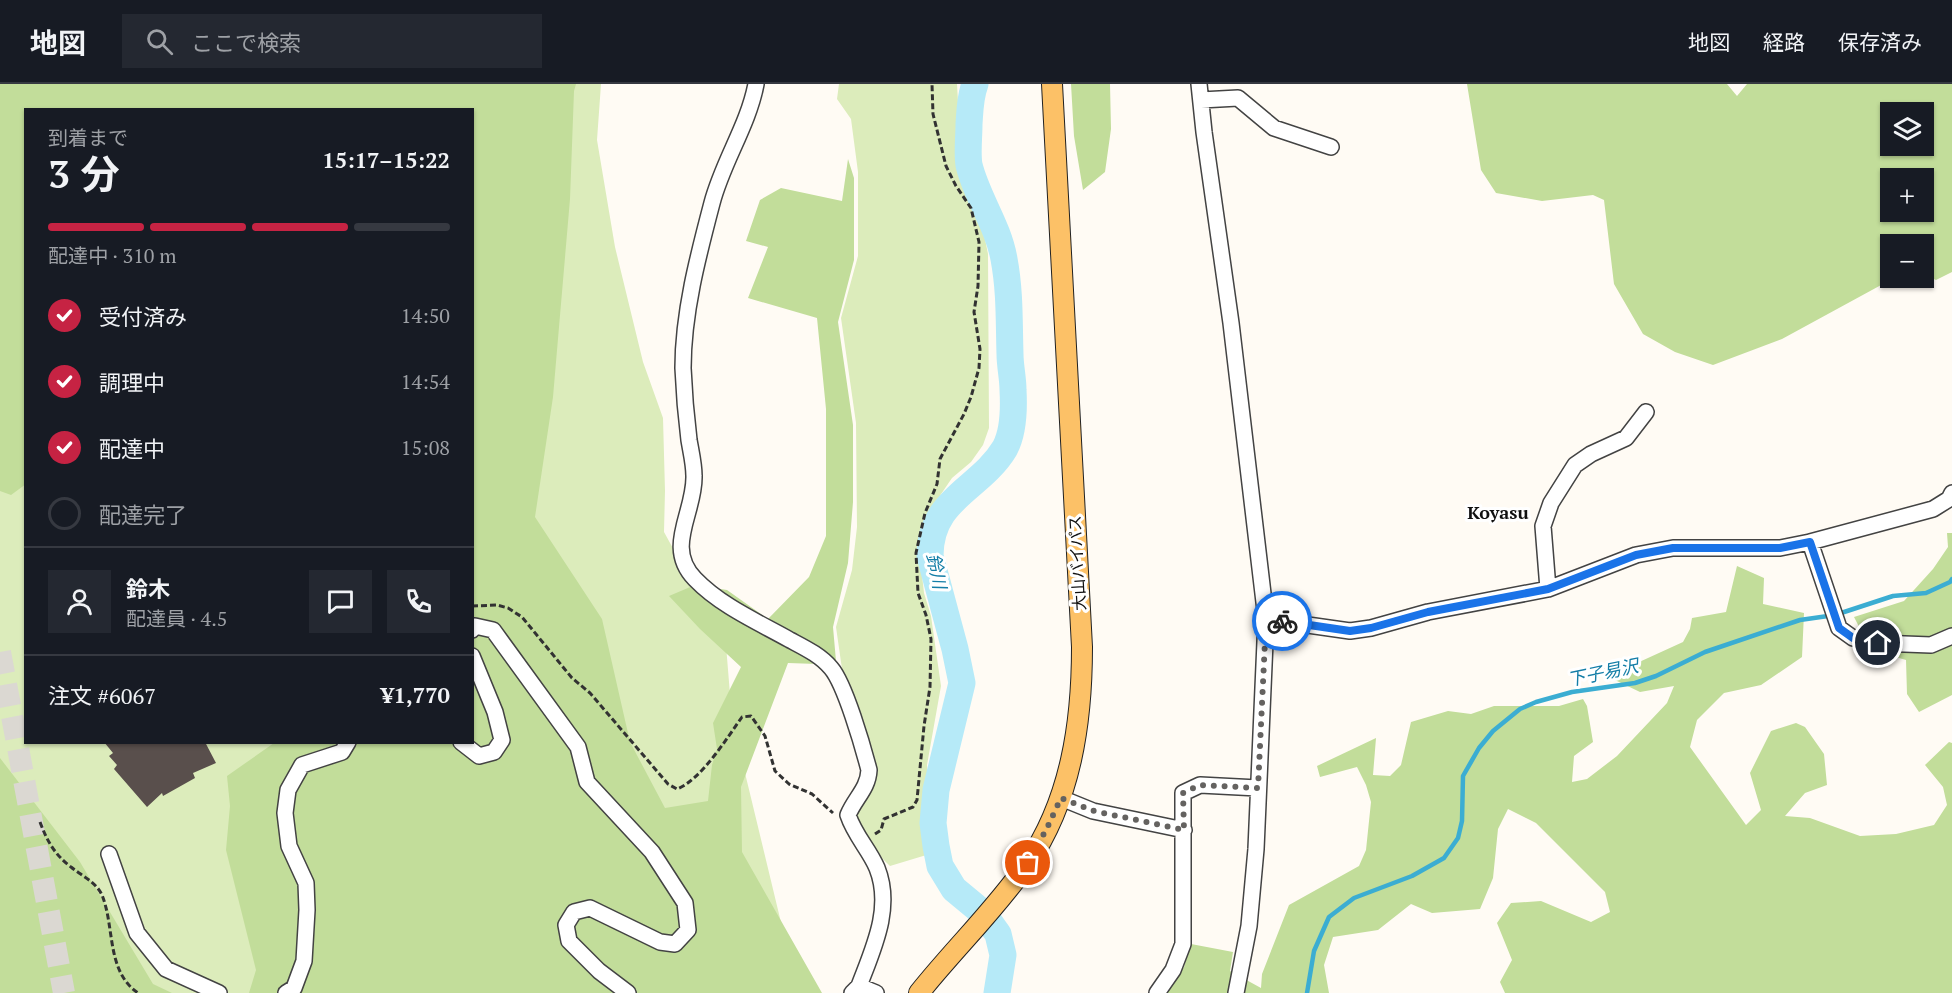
<!DOCTYPE html>
<html lang="ja">
<head>
<meta charset="utf-8">
<style>
	:root { --surface:#171b24; --page:#242831; --text:#f1f3f6; --muted:#9ea1a6; --line:#363941; --accent:#c62343 }
	body { margin:0; font-family:"PT Serif","Noto Sans JP",serif; background:var(--page); color:var(--text); height:100vh; display:flex; flex-direction:column; font-size:22px; white-space:nowrap }
	* { box-sizing:border-box; margin:0 }
	p { font-size:20px; color:var(--muted) }
	.icon { flex:none; width:33px; height:33px; fill:none; stroke:currentColor; stroke-width:2; stroke-linecap:round; stroke-linejoin:round }
	.map { position:relative; flex:1; overflow:hidden }
	.side { position:absolute; left:24px; top:24px; width:450px; height:636px; display:flex; flex-direction:column; background:var(--surface); border-radius:0px; box-shadow:0 2px 4px #0004 }
	.side>* { flex:none }
	.fabs { position:absolute; left:1880px; top:18px; display:grid; gap:12px }
	.fabs a { display:grid; place-items:center; width:54px; height:54px; border-radius:0px; background:var(--surface); box-shadow:0 2px 4px #0004; font-size:30px }
	.pin { position:absolute; display:grid; place-items:center; width:51px; height:51px; color:#fff; margin:-26px; border:3px solid #fff; border-radius:50%; box-shadow:0 2px 6px #0007 }
	.courier { position:absolute; display:grid; place-items:center; width:60px; height:60px; margin:-30px; border:4px solid #1a73e8; border-radius:50%; background:#fff; color:#222; box-shadow:0 2px 8px #0007 }
	.overview em { font-style:normal; font-weight:700 }
	.overview div { display:flex; flex-direction:column-reverse }
	.overview { display:flex; align-items:center; justify-content:space-between; height:102px; padding:0 24px }
	h1 { font-size:39px; font-weight:700; line-height:45px }
	.bar { display:grid; grid-template-columns:repeat(4,1fr); gap:9px 6px; align-content:center; height:72px; padding:0 24px }
	.bar i { height:8px; border-radius:4px; background:var(--line) }
	.bar .selected { background:var(--accent) }
	.bar p { grid-column:span 4 }
	.line { display:flex; align-items:center; gap:15px; padding:0 24px; border-top:2px solid var(--line) }
	.line div { flex:1 }
	.round { display:grid; place-items:center; flex:none; width:63px; height:63px; border-radius:0px; background:var(--page) }
	ol { padding:0 24px; list-style:none }
	li { display:flex; align-items:center; gap:18px; height:66px }
	li p { margin-inline-start:auto }
	li .icon { padding:6px; border-radius:50%; background:var(--accent); color:#fff; stroke-width:4 }
	li:last-child { color:var(--muted) }
	li i { width:33px; height:33px; border:3px solid var(--line); border-radius:50% }
	header { display:flex; align-items:center; gap:36px; box-sizing:border-box; height:84px; padding:0 30px; background:var(--surface); border-bottom:2px solid var(--line) }
	header strong { font-size:28px }
	nav { display:flex; gap:33px; margin-inline-start:auto; font-size:21px }
	.search { width:420px; height:54px; background:var(--page); display:flex; align-items:center; gap:15px; box-sizing:border-box; padding:0 21px; border-radius:0px; color:var(--muted); font-size:22px }
	.map>svg:first-child { display:block }
</style>
</head>
<body>
<header>
<strong>地図</strong>
<div class="search"><svg class="icon" aria-label="search" viewBox="0 0 24 24"><circle cx="10" cy="10" r="6"/><path d="M15 15l6 6"/></svg>ここで検索</div>
<nav><a>地図</a><a>経路</a><a>保存済み</a></nav>
</header>
<div class="map">
<svg width="1952" height="909" viewBox="0 0 1952 909">
	<rect width="100%" height="100%" fill="#fffbf4"/>
	<!-- green -->
	<path fill="#dcecbb" d="M555,0H601L597,56L615,163L643,278L663,334L665,407L664,448L726,561L732,635L798,909H0V294L25,324L26,658H472Z
		M839,0H957L962,87L980,130L988,170L989,344L983,361L971,378L952,394L937,416L927,438L922,461L921,482L924,509L931,532L941,602L927,681L933,769L890,782C873,764 853,750 856,724L868,712L874,697L843,592L836,543L852,486L857,443L856,339L841,234L858,172V88L851,35L837,15Z"/>
	<!-- forest -->
	<path fill="#c2dd9a" fill-rule="evenodd" d="M0,0H576L574,7L570,115L553,313L535,433L602,535L630,658L665,724L708,717L712,681L717,665L713,639L741,583L700,545L669,512L695,501L727,506L768,535L809,493L826,452V325L817,234L748,214L768,163L746,157L760,116L781,104L842,117L848,75L854,94V176L838,238L853,341V418L848,479L833,543L836,577L817,580L788,579L741,703L742,768L822,909H249L256,886L226,766L230,722L227,692L274,659L472,658V26H26V400L11,411L0,407Z
		M1071,0H1110L1111,45L1105,88L1083,106L1074,52Z
		M1467,0H1727L1737,12L1747,0H1952V188L1936,196L1923,190V160H1890V194H1894L1782,255L1713,281L1675,268L1643,250L1614,200L1604,116L1593,111L1542,117L1496,109L1481,86ZM1890,28H1923V62H1890ZM1890,94H1923V128H1890Z
		M1947,449H1952V611L1919,628L1907,610L1906,576L1871,566L1854,533L1904,517L1933,485L1948,463Z
		M1737,482L1764,494L1763,520L1804,529L1802,573L1761,601L1724,609L1697,636L1690,663L1746,741L1761,726L1750,689L1771,647L1796,639L1805,643L1824,670L1827,701L1805,709L1785,732L1810,734L1860,752L1896,750L1934,741L1947,721L1943,703L1925,681L1949,658L1952,659V909H1505L1500,898L1512,876L1497,839L1511,819L1541,817L1591,838L1610,828L1605,808L1536,739L1508,725L1498,745L1493,794L1480,825L1432,829L1411,820L1378,846L1333,853L1324,881L1329,909H1165L1184,883L1191,860L1233,868L1230,887L1261,904L1262,890L1289,821L1359,782L1366,766L1371,718L1366,701L1357,683L1320,693L1317,682L1376,654L1373,691L1390,692L1401,681L1411,638L1448,627L1471,630L1494,622H1559L1583,615L1587,622L1593,658L1574,672L1572,698L1587,695L1617,672L1667,619L1674,602L1640,608L1594,586L1637,579L1683,558L1690,545L1692,534L1726,528Z
		M0,674L80,778L153,900L172,909H0Z"/>
	<g fill="none" stroke-linecap="round" stroke-linejoin="round">
		<!-- stream -->
		<path stroke="#3badd2" stroke-width="4.5" d="M1307,909L1314,867L1329,833L1354,814L1412,792L1444,774L1458,754L1462,737L1463,692L1479,664L1493,647L1520,625L1536,618L1572,608L1635,599L1656,592L1705,568L1800,536L1835,531L1893,512L1926,509L1950,498L1952,495"/>
		<!-- river -->
		<path stroke="#b6eaf8" stroke-width="27" d="M975,0C970,13 970,26 969,40C969,53 967,69 969,81C977,114 998,141 1004,175C1010,207 1009,237 1010,270C1010,282 1013,294 1013,306C1014,324 1014,347 1005,364C980,406 930,414 930,472L955,565L962,599L936,706L933,739L936,762L940,782L954,805L983,829L998,850L1003,871L997,909"/>
	</g>
	<!-- building -->
	<path fill="#594f4c" d="M104,658H205L216,679L193,689L195,694L163,712L162,709L147,723L114,685L117,681L109,672L113,669Z"/>
	<g fill="none" stroke-linecap="round" stroke-linejoin="round">
		<!-- highway-tunnel -->
		<path stroke="#dbd8d2" stroke-width="22" stroke-dasharray="22 11" stroke-linecap="butt" d="M0,568L64,909"/>
		<defs>
			<path id="minor" d="M756,0C748,42 723,77 712,119C698,172 683,229 683,284C684,308 686,332 689,356C691,368 694,380 694,392C695,429 664,463 695,495C721,522 758,538 790,556C805,564 820,571 831,584C845,600 863,663 869,686C868,705 855,714 848,731C855,752 869,765 877,784C893,824 873,865 859,902
				M1199,0L1204,48L1231,239L1266,535L1256,765L1249,842L1236,909
				M1201,16L1238,14L1274,44L1331,63
				M1810,458L1933,425L1949,415L1952,409
				M1548,505L1543,442L1551,419L1575,381L1591,370L1626,354L1646,328
				M1266,535L1350,547L1371,544L1428,528L1548,505L1636,471L1673,464H1780L1810,458L1839,544L1853,554L1878,559L1931,561L1952,552
				M472,546L475,542L493,546L578,663L587,698L652,768L685,819L688,846L675,860L660,858L590,824L574,828L566,841L569,857L599,887L628,909
				M461,658L479,672L494,668L502,656L495,628L472,572
				M1061,714L1093,727L1184,746
				M109,770L137,849L166,885L219,909
				M286,909L294,904L304,877L307,826L306,799L289,762L285,729L288,706L302,681L342,668L348,658
				M852,909L859,902L876,909
				M1157,909L1173,886L1183,860V709L1200,701L1258,704"/>
			<path id="major" d="M919,909C954,865 995,826 1027,780C1071,716 1082,639 1082,563L1052,0"/>
		</defs>
		<!-- minor casing -->
		<use href="#minor" stroke="#434343" stroke-width="18"/>
		<!-- major casing -->
		<use href="#major" stroke="#212121" stroke-width="22"/>
		<!-- path -->
		<path stroke="#323232" stroke-width="3" stroke-dasharray="6 3" stroke-linecap="butt" d="M472,522L497,521L508,524L522,533L572,594L590,609L668,700L677,705C701,696 727,654 742,633L751,632L765,652L775,687L789,700L812,710L833,729
			M40,738C47,757 55,771 71,783C82,792 96,798 102,811C115,843 106,887 138,909
			M875,750L881,746L884,735L913,723L917,716L924,642L930,603L931,555L926,531L918,509L916,469L925,429L937,400L940,375L964,330L971,313L979,284L980,265L974,228L978,202L979,158L971,124L956,102L946,82L933,30L932,0"/>
		<!-- minor -->
		<use href="#minor" stroke="#fff" stroke-width="15"/>
		<!-- major -->
		<use href="#major" stroke="#fcc167" stroke-width="20"/>
	</g>
	<g fill="none" stroke-linecap="round" stroke-linejoin="round">
		<!-- done -->
		<path stroke="#646260" stroke-width="6" stroke-dasharray="0 10.8" d="M1028,779L1047,744L1061,714L1094,727L1184,746L1183,709L1200,701L1258,704L1266,536L1282,537"/>
		<!-- route -->
		<path stroke="#1a73e8" stroke-width="8" d="M1282,537L1350,547L1371,544L1428,528L1548,505L1636,471L1673,464H1780L1810,458L1839,544L1853,554L1878,559"/>
	</g>
	<g text-anchor="middle" stroke-width="6" stroke-linejoin="round" paint-order="stroke">
		<!-- street labels -->
		<g font-size="16" fill="#101010" stroke="#fff">
			<text transform="translate(1077 479) rotate(-93)" y="6">大山バイパス</text>
		</g>
		<!-- neighbourhood labels -->
		<g font-size="18" font-weight="bold" fill="#101010" stroke="#fff">
			<text x="1498" y="435">Koyasu</text>
		</g>
		<!-- water labels -->
		<g font-size="18" font-style="italic" fill="#147ea7" stroke="#fff">
			<text transform="translate(936 487) rotate(78)" y="6">鈴川</text>
			<text transform="translate(1603 589) rotate(-12)" y="6">下子易沢</text>
		</g>
	</g>
</svg>
<div class="fabs">
<a><svg class="icon" aria-label="layers" viewBox="0 0 24 24"><path d="M12 4l9 5-9 5-9-5zM3 14l9 5 9-5"/></svg></a>
<a>+</a>
<a>−</a>
</div>
<div class="pin" style="left:1028px;top:779px;background:#ea580c"><svg class="icon" aria-label="bag" viewBox="0 0 24 24"><path d="M5 8h14l-1 12H6zM9 8a3 3 0 0 1 6 0"/></svg></div>
<div class="pin" style="left:1878px;top:559px;background:#1f2937"><svg class="icon" aria-label="home" viewBox="0 0 24 24"><path d="M3 11l9-7 9 7M6 9v11h12V9"/></svg></div>
<div class="courier" style="left:1282px;top:537px"><svg class="icon" aria-label="bike" viewBox="0 0 24 24"><circle cx="6" cy="16" r="4"/><circle cx="18" cy="16" r="4"/><path d="M6 16l4-8h5l3 8M10 8l3 8H6M13 5h3"/></svg></div>
<section class="side">
<div class="overview"><div><h1>3 分</h1><p>到着まで</p></div><em>15:17–15:22</em></div>
<div class="bar"><i class="selected"></i><i class="selected"></i><i class="selected"></i><i></i><p>配達中 · 310 m</p></div>
<ol>
<li><svg class="icon" aria-label="check" viewBox="0 0 24 24"><path d="M5 12l5 5 9-10"/></svg>受付済み<p>14:50</p></li>
<li><svg class="icon" aria-label="check" viewBox="0 0 24 24"><path d="M5 12l5 5 9-10"/></svg>調理中<p>14:54</p></li>
<li><svg class="icon" aria-label="check" viewBox="0 0 24 24"><path d="M5 12l5 5 9-10"/></svg>配達中<p>15:08</p></li>
<li><i></i>配達完了</li>
</ol>
<div class="line" style="height:108px"><a class="round"><svg class="icon" aria-label="person" viewBox="0 0 24 24"><circle cx="12" cy="8" r="4"/><path d="M4 21q1-7 8-7t8 7"/></svg></a><div><b>鈴木</b><p>配達員 · 4.5</p></div><a class="round"><svg class="icon" aria-label="chat" viewBox="0 0 24 24"><path d="M4 5h16v11H9l-5 4z"/></svg></a><a class="round"><svg class="icon" aria-label="phone" viewBox="0 0 24 24"><path d="M5 4h4l2 5-3 2q2 4 5 5l2-3 5 2v4C11 20 4 13 5 4z"/></svg></a></div>
<div class="line" style="height:78px"><div>注文 #6067</div><b>¥1,770</b></div>
</section>
</div>
</body>
</html>
